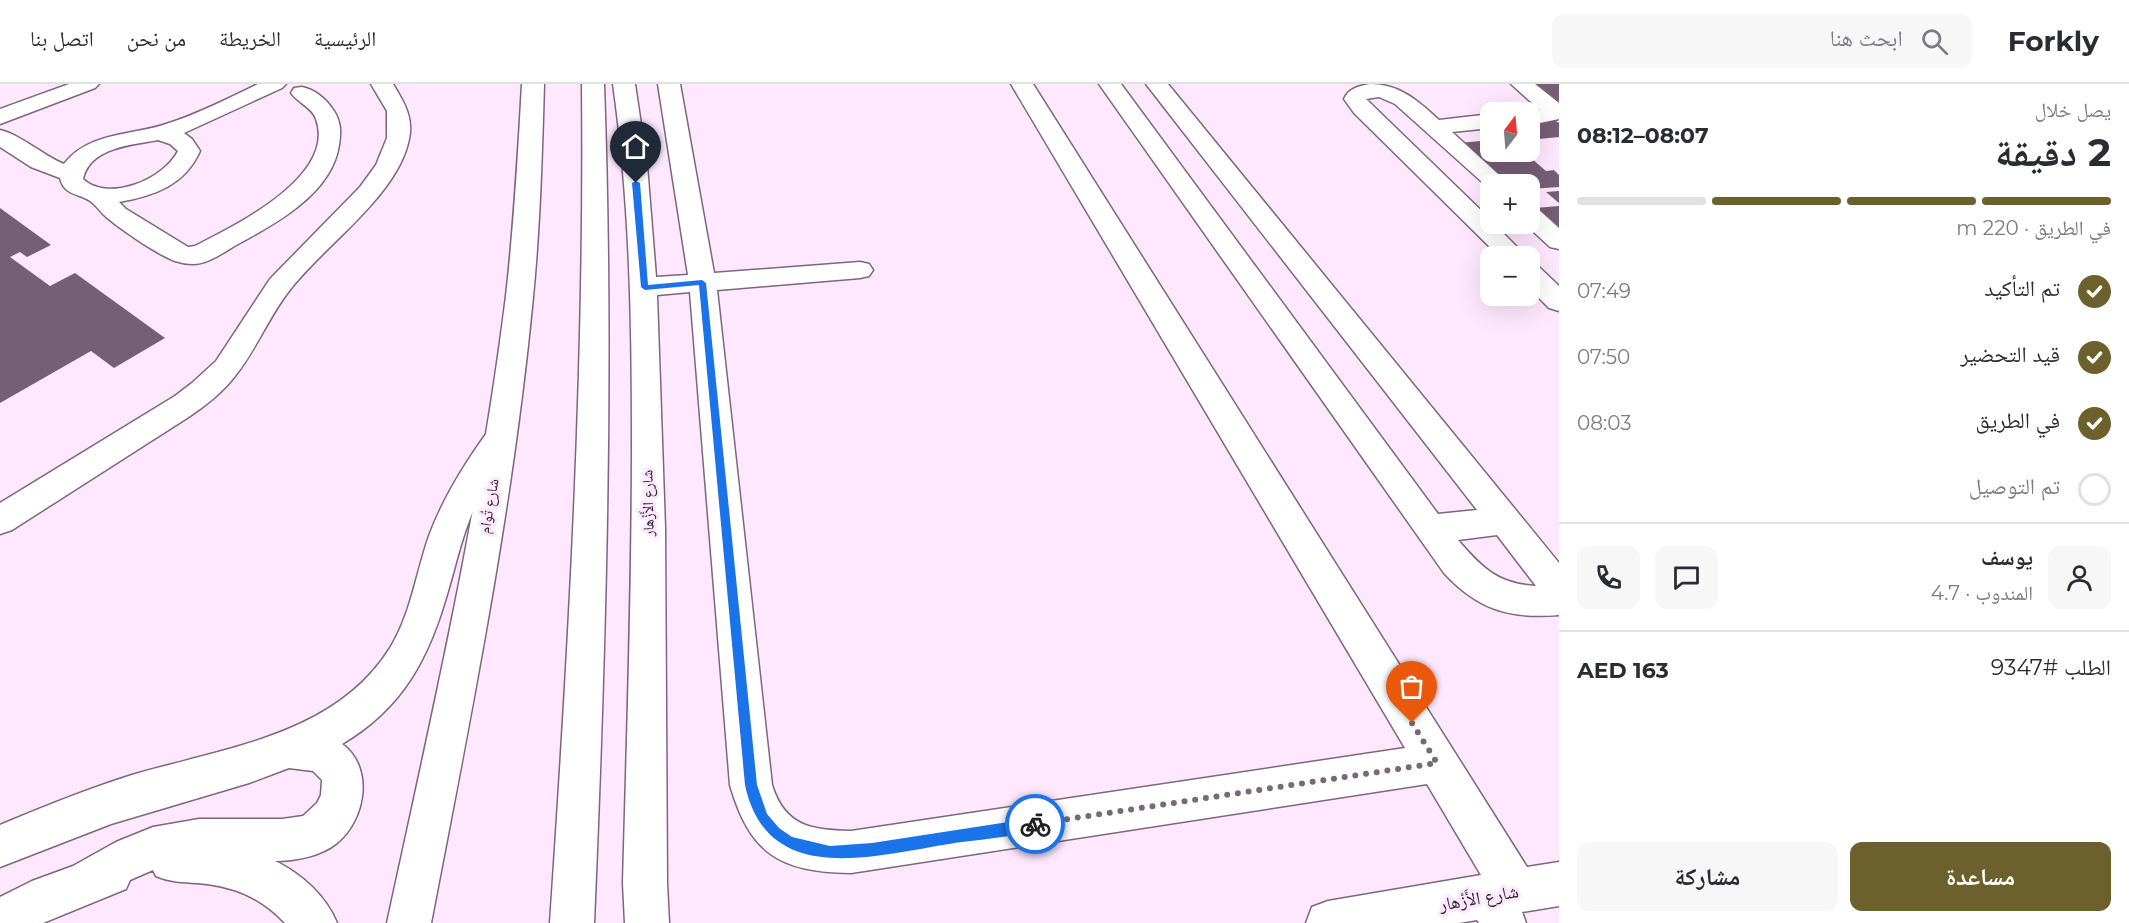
<!DOCTYPE html>
<html lang="ar">
<head>
<meta charset="utf-8">
<style>
	:root { --surface:#fff; --page:#f7f7f7; --text:#2b2b33; --muted:#7c7c81; --line:#e1e1e2; --accent:#6c602d }
	body { margin:0; font-family:Montserrat,"Noto Naskh Arabic",sans-serif; background:var(--page); color:var(--text); direction:rtl; height:100vh; display:flex; flex-direction:column; font-size:22px; white-space:nowrap }
	* { box-sizing:border-box; margin:0 }
	p { font-size:20px; color:var(--muted) }
	.icon { flex:none; width:33px; height:33px; fill:none; stroke:currentColor; stroke-width:2; stroke-linecap:round; stroke-linejoin:round }
	.map { position:relative; flex:1; overflow:hidden; direction:ltr }
	.side { display:flex; flex-direction:column; background:var(--surface); width:570px }
	.side>* { flex:none }
	.needle { width:39px; rotate:16deg }
	.controls { position:absolute; left:1480px; top:18px; display:grid; gap:12px }
	.controls a { display:grid; place-items:center; width:60px; height:60px; border-radius:12px; background:var(--surface); box-shadow:0 6px 24px #0002; font-size:30px }
	.pin { position:absolute; display:grid; place-items:center; width:51px; height:51px; color:#fff; margin:-62px -26px; border-radius:50% 50% 50% 0; rotate:-45deg; box-shadow:0 0 6px #0007 }
	.pin .icon { rotate:45deg }
	.courier { position:absolute; display:grid; place-items:center; width:60px; height:60px; margin:-30px; border:4px solid #1a73e8; border-radius:50%; background:#fff; color:#222; box-shadow:0 2px 8px #0007 }
	.headline em { font-style:normal; font-weight:700 }
	.headline div { display:flex; flex-direction:column-reverse }
	.headline { display:flex; align-items:center; justify-content:space-between; height:102px; padding:0 18px }
	h1 { font-size:39px; font-weight:700; line-height:45px }
	.bar { display:grid; grid-template-columns:repeat(4,1fr); gap:9px 6px; align-content:center; height:72px; padding:0 18px }
	.bar i { height:8px; border-radius:4px; background:var(--line) }
	.bar .current { background:var(--accent) }
	.bar p { grid-column:span 4 }
	.line { display:flex; align-items:center; gap:15px; padding:0 18px; border-top:2px solid var(--line) }
	.line div { flex:1 }
	.round { display:grid; place-items:center; flex:none; width:63px; height:63px; border-radius:12px; background:var(--page) }
	ol { padding:0 18px; list-style:none }
	li { display:flex; align-items:center; gap:18px; height:66px }
	li p { margin-inline-start:auto }
	li .icon { padding:6px; border-radius:50%; background:var(--accent); color:#fff; stroke-width:4 }
	li:last-child { color:var(--muted) }
	li i { width:33px; height:33px; border:3px solid var(--line); border-radius:50% }
	.cta { display:flex; gap:12px; margin-top:auto; padding:12px 18px }
	.cta a { flex:1; height:69px; border-radius:12px; background:var(--accent); color:#fff; font-size:24px; font-weight:700; line-height:69px; text-align:center }
	.cta a+a { background:var(--page); color:var(--text) }
	header { display:flex; align-items:center; gap:36px; box-sizing:border-box; height:84px; padding:0 30px; background:var(--surface); border-bottom:2px solid var(--line) }
	header strong { font-size:28px }
	nav { display:flex; gap:33px; margin-inline-start:auto; font-size:21px }
	.search { width:420px; height:54px; background:var(--page); display:flex; align-items:center; gap:15px; box-sizing:border-box; padding:0 21px; border-radius:12px; color:var(--muted); font-size:22px }
	main { display:flex; flex:1; min-height:0 }
	.map>svg:first-child { display:block }
</style>
</head>
<body>
<header>
<strong>Forkly</strong>
<div class="search"><svg class="icon" aria-label="search" viewBox="0 0 24 24"><circle cx="10" cy="10" r="6"/><path d="M15 15l6 6"/></svg>ابحث هنا</div>
<nav><a>الرئيسية</a><a>الخريطة</a><a>من نحن</a><a>اتصل بنا</a></nav>
</header>
<main>
<section class="side">
<div class="headline"><div><h1>2 دقيقة</h1><p>يصل خلال</p></div><em>08:07–08:12</em></div>
<div class="bar"><i class="current"></i><i class="current"></i><i class="current"></i><i></i><p>في الطريق · 220 m</p></div>
<ol>
<li><svg class="icon" aria-label="check" viewBox="0 0 24 24"><path d="M5 12l5 5 9-10"/></svg>تم التأكيد<p>07:49</p></li>
<li><svg class="icon" aria-label="check" viewBox="0 0 24 24"><path d="M5 12l5 5 9-10"/></svg>قيد التحضير<p>07:50</p></li>
<li><svg class="icon" aria-label="check" viewBox="0 0 24 24"><path d="M5 12l5 5 9-10"/></svg>في الطريق<p>08:03</p></li>
<li><i></i>تم التوصيل</li>
</ol>
<div class="line" style="height:108px"><a class="round"><svg class="icon" aria-label="person" viewBox="0 0 24 24"><circle cx="12" cy="8" r="4"/><path d="M4 21q1-7 8-7t8 7"/></svg></a><div><b>يوسف</b><p>المندوب · 4.7</p></div><a class="round"><svg class="icon" aria-label="chat" viewBox="0 0 24 24"><path d="M4 5h16v11H9l-5 4z"/></svg></a><a class="round"><svg class="icon" aria-label="phone" viewBox="0 0 24 24"><path d="M5 4h4l2 5-3 2q2 4 5 5l2-3 5 2v4C11 20 4 13 5 4z"/></svg></a></div>
<div class="line" style="height:78px"><div>الطلب #9347</div><b>AED 163</b></div>
<div class="cta"><a>مساعدة</a><a>مشاركة</a></div>
</section>
<div class="map">
<svg width="1559" height="839" viewBox="0 0 1559 839">
	<rect width="100%" height="100%" fill="#fee8fe"/>
	<!-- building -->
	<path fill="#765e75" d="M1530,0H1559V22Z
		M1553,35L1559,39V53L1539,55L1530,48V37Z
		M1491,56V68H1524L1546,87L1554,86L1559,91V103L1530,105V100H1505L1459,59Z
		M1559,107V119L1546,108Z
		M1559,122V146L1535,124Z
		M0,124L51,161L27,173L20,168L10,173L50,202L75,189L165,254L114,284L91,267L0,319Z"/>
	<g fill="none" stroke-linecap="round" stroke-linejoin="round">
		<defs>
			<path id="minor" d="M69,0H99L95,4L0,40V25Z
				M258,0H286L282,4L184,49L192,55L200,67C185,101 154,112 119,118L126,125L188,163L195,162C234,142 337,93 316,35C312,23 298,19 291,9L294,4L302,3C316,6 326,15 334,27C341,38 341,48 339,61C332,109 277,139 238,160C225,167 209,180 193,180C187,180 181,179 175,177C160,172 115,142 103,130C99,126 95,120 90,117C79,109 64,112 60,94L31,83L0,63V46C23,52 42,71 64,80C89,47 134,52 169,39C200,29 229,14 258,0ZM158,56L170,60L178,67C164,95 109,119 83,95C90,63 132,61 158,56Z
				M371,0H393C403,17 414,33 409,55C398,112 323,162 289,207C268,234 256,266 235,292C222,309 205,322 187,334L12,446L0,450V419L175,312L192,299L216,277L270,195L360,103L376,81L387,54V27Z
				M613,0H635L647,81L656,193L688,191L658,0H680L714,189L860,178L869,180L873,186L869,192L860,194L717,206L772,701C785,743 812,746 851,747L1405,664L1011,0H1033L1527,783L1559,778V822L1522,828L1526,839H1479L1477,836L1459,839H1306L1312,823L1328,817L1481,791L1427,700L851,789C780,788 750,770 730,701L690,208L657,211L665,444L667,799L669,839H625L623,799C627,652 632,505 632,358C632,238 630,119 613,0Z
				M1099,0H1121L1438,430L1477,426L1146,0H1168L1559,479V531C1510,535 1478,526 1444,489ZM1497,451L1536,502C1498,500 1482,484 1458,456Z
				M1370,0C1400,0 1418,17 1439,36L1491,30V44L1452,48L1509,100H1491V106L1395,20L1379,13L1366,15L1491,136V140H1494L1526,172H1499L1354,29L1344,15C1349,4 1359,2 1370,0Z
				M1511,0H1535L1559,19V35L1530,41V28H1526L1540,26Z
				M1530,124L1539,126L1559,144V165L1550,163L1525,140H1530Z
				M1530,181L1539,183L1559,202V227L1549,224L1530,205Z
				M500,342L511,346L516,354C500,382 480,407 469,437C460,460 455,484 448,507C429,574 403,624 342,660C374,683 366,735 337,759C321,772 296,777 275,777C302,790 326,812 337,839H285C260,813 234,802 197,799C182,798 170,798 156,792L153,786L130,796L126,805L43,839H0V813L32,797L73,782L116,758L153,743L199,735H282L303,732L317,719L321,711L322,696L313,687L289,684L249,699L111,740L0,783V741C43,723 87,705 132,691C223,664 335,652 390,564C411,530 416,489 429,452C443,414 465,379 489,346Z"/>
			<path id="major" d="M522,0H544C542,71 540,142 533,213C513,423 471,631 431,839H387C432,631 480,423 506,212C514,142 518,71 522,0Z
				M582,0H604C614,280 606,559 594,839H550C569,559 585,280 582,0Z"/>
		</defs>
		<!-- minor casing -->
		<use href="#minor" stroke="#7e667e" stroke-width="3"/>
		<!-- major casing -->
		<use href="#major" stroke="#7e667e" stroke-width="3"/>
		<!-- minor -->
		<use href="#minor" fill="#fff" fill-rule="evenodd"/>
		<!-- major -->
		<use href="#major" fill="#fff" fill-rule="evenodd"/>
	</g>
	<!-- route -->
	<path fill="#1a73e8" d="M636,97L640,99L648,201L702,196L706,199L757,701L767,730L779,744L792,753L830,762L872,759L1035,734L1040,736L1042,740L1040,745C1019,753 973,756 949,760C873,772 767,804 745,701L699,201L645,206L641,203L632,99Z"/>
	<g fill="none" stroke-linecap="round" stroke-linejoin="round">
		<!-- done -->
		<path stroke="#776977" stroke-width="6" stroke-dasharray="0 10.8" d="M1035,740L1437,679L1412,639"/>
	</g>
	<g text-anchor="middle" stroke-width="6" stroke-linejoin="round" paint-order="stroke">
		<!-- street labels -->
		<g font-size="15" fill="#2f242f" stroke="#fee8fe">
			<text transform="translate(648 419) rotate(-91)" y="5">شارع الأَزْهار</text>
			<text transform="translate(489 422) rotate(-80)" y="5">شارع تُوام</text>
		</g>
		<!-- near-street labels -->
		<g font-size="18" fill="#2f242f" stroke="#fee8fe">
			<text transform="translate(1479 814) rotate(-10)" y="6">شارع الأَزْهار</text>
		</g>
	</g>
</svg>
<div class="controls">
<a><svg class="needle" viewBox="-14 -14 28 28"><path d="M0-13l5 13h-10z" fill="#e53935"/><path d="M0 13l5-13h-10z" fill="#7c7c81"/></svg></a>
<a>+</a>
<a>−</a>
</div>
<div class="pin" style="left:1412px;top:639px;background:#ea580c"><svg class="icon" aria-label="bag" viewBox="0 0 24 24"><path d="M5 8h14l-1 12H6zM9 8a3 3 0 0 1 6 0"/></svg></div>
<div class="pin" style="left:636px;top:99px;background:#1f2937"><svg class="icon" aria-label="home" viewBox="0 0 24 24"><path d="M3 11l9-7 9 7M6 9v11h12V9"/></svg></div>
<div class="courier" style="left:1035px;top:740px"><svg class="icon" aria-label="bike" viewBox="0 0 24 24"><circle cx="6" cy="16" r="4"/><circle cx="18" cy="16" r="4"/><path d="M6 16l4-8h5l3 8M10 8l3 8H6M13 5h3"/></svg></div>
</div>
</main>
</body>
</html>
